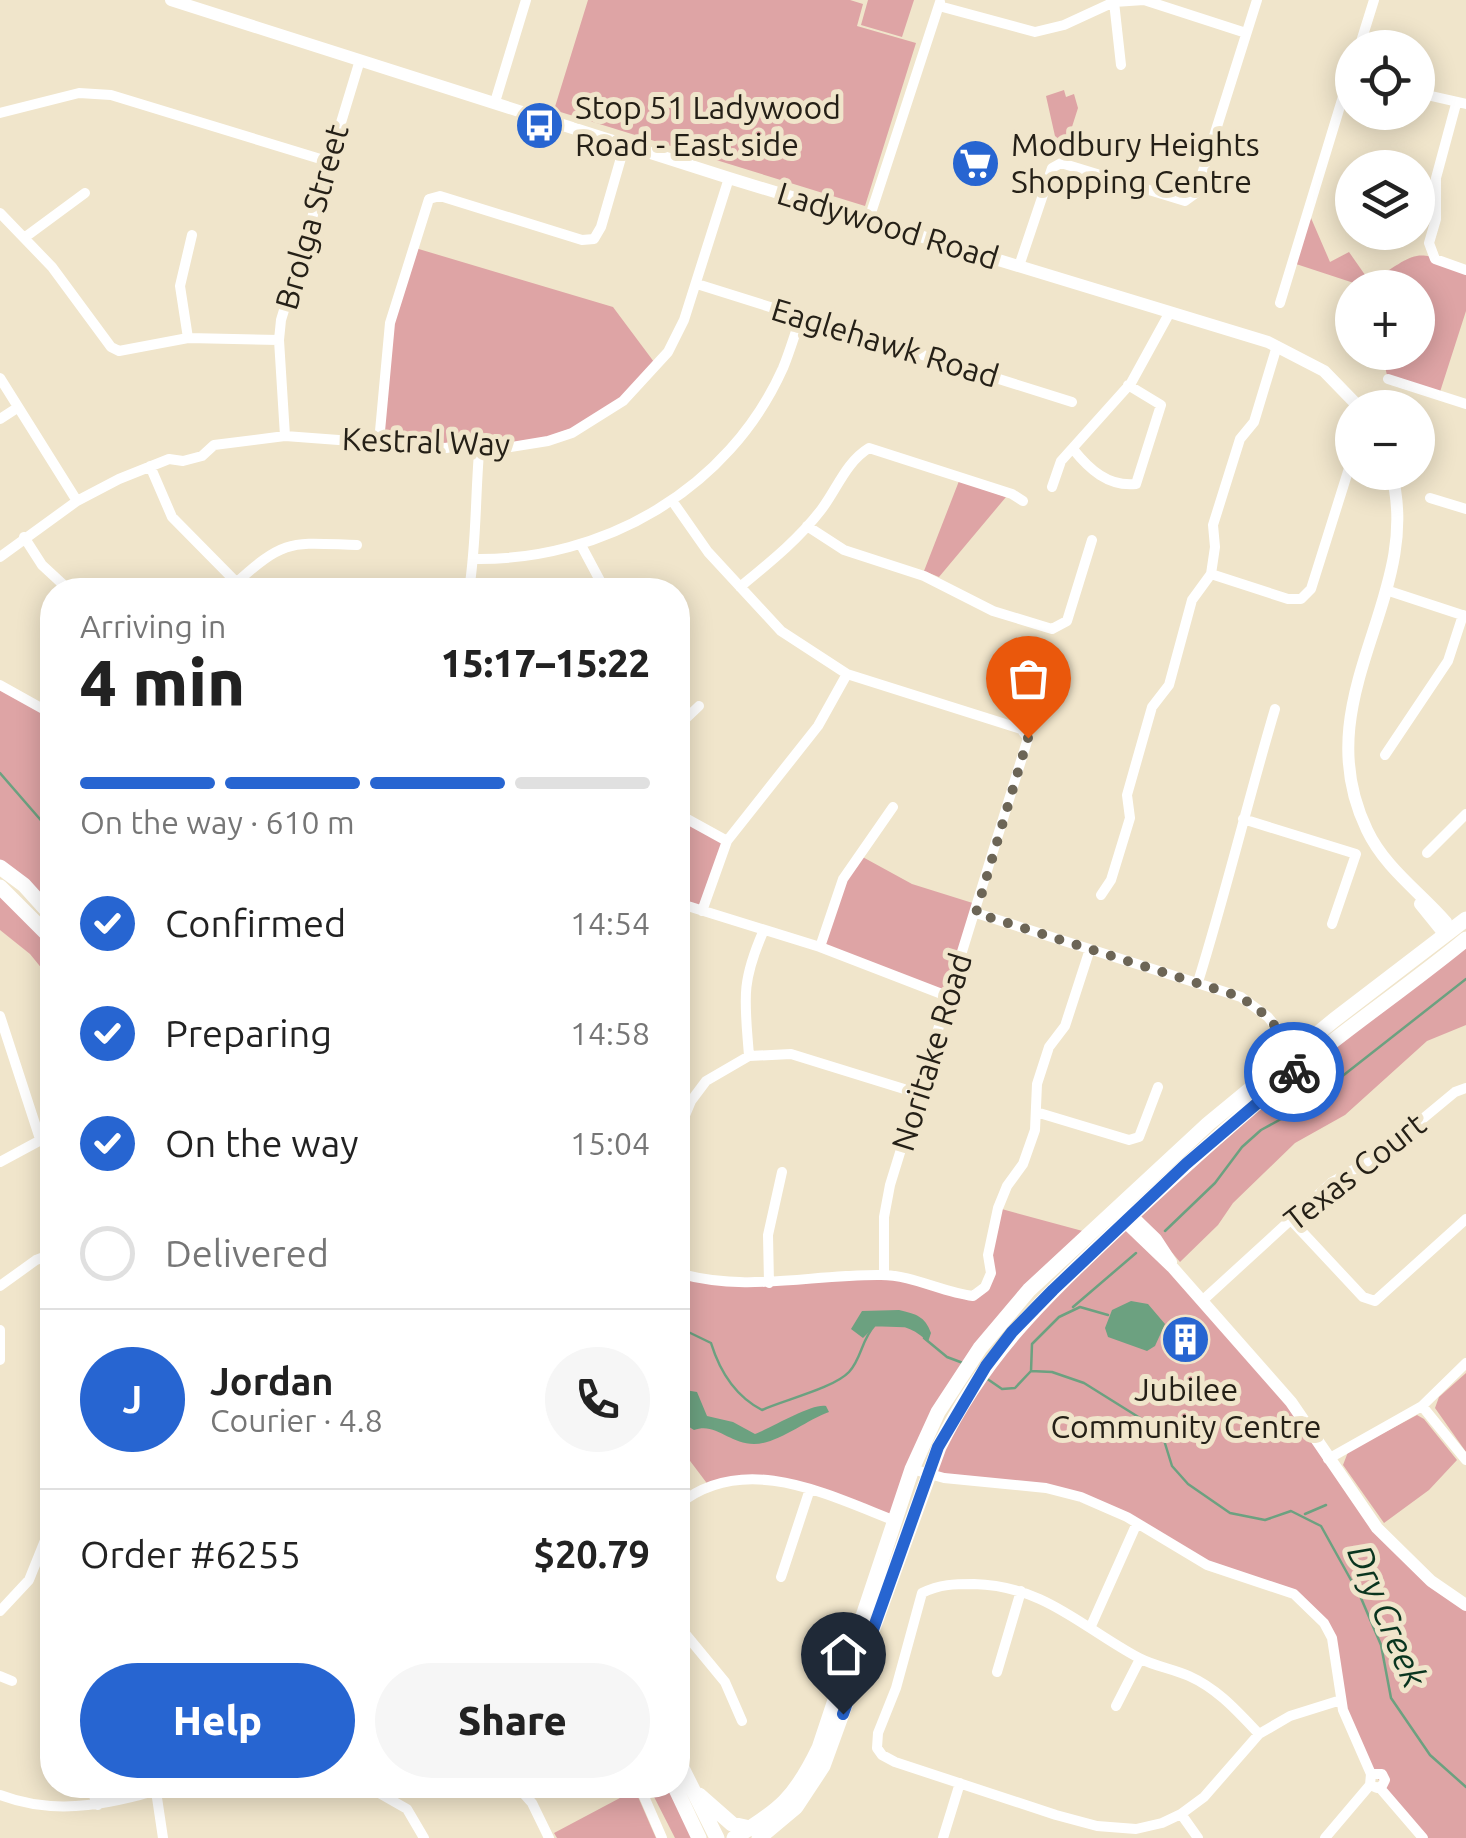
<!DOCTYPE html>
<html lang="en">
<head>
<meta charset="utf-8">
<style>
	:root { --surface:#fff; --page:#f6f6f6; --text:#222; --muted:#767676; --line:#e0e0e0; --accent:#2765d1 }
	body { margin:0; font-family:Ubuntu,sans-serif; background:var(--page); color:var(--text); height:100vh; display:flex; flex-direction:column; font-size:38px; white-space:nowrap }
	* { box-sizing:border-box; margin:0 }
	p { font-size:32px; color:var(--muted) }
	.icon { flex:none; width:55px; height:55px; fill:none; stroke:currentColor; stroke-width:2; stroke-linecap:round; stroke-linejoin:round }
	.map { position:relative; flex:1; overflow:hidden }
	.details { position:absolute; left:40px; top:578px; width:650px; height:1220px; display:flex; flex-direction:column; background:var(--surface); border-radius:40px; box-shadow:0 5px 25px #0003 }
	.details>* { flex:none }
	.buttons { position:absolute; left:1335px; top:30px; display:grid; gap:20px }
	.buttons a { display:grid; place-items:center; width:100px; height:100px; border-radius:50%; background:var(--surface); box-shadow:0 5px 25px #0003; font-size:50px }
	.pin { position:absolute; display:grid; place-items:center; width:85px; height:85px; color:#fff; margin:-102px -42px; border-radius:50% 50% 50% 0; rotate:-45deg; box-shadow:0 0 10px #0007 }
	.pin .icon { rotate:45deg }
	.courier { position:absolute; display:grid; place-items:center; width:100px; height:100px; margin:-50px; border:8px solid #2765d1; border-radius:50%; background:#fff; color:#222; box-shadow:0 2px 12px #0007 }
	.head em { font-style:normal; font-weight:800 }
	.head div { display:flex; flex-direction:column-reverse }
	.head { display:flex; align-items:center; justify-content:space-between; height:170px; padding:0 40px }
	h1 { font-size:65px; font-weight:800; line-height:75px }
	.bar { display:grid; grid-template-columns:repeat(4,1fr); gap:15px 10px; align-content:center; height:120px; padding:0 40px }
	.bar i { height:12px; border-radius:8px; background:var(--line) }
	.bar .on { background:var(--accent) }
	.bar p { grid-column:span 4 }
	.line { display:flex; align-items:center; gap:25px; padding:0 40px; border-top:2px solid var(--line) }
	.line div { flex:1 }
	.round { display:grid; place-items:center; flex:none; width:105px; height:105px; border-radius:52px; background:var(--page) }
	ol { padding:0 40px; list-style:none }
	li { display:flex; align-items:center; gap:30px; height:110px }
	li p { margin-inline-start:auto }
	li .icon { padding:10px; border-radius:50%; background:var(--accent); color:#fff; stroke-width:4 }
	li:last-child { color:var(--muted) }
	li i { width:55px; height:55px; border:5px solid var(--line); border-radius:50% }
	.action { display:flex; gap:20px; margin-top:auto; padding:20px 40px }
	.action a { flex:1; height:115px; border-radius:60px; background:var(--accent); color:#fff; font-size:40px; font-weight:800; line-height:115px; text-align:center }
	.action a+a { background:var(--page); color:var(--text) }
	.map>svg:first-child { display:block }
</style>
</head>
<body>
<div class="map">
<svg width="1466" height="1838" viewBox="0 0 1466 1838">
	<rect width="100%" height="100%" fill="#f0e5cb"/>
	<!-- green -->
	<path fill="#dea4a5" d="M588,0H850L863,4L857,26L916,43L865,206L554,110Z
		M868,0H914L902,37L861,25Z
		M1064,90L1066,97L1074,94L1078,108L1064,152L1059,154L1046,96Z
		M1311,218L1330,262L1349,252L1370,282C1418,253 1412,246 1466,270V311L1439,395L1388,379L1384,363L1388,353L1418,352V288L1366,287L1293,263Z
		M412,247L613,307L657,366L595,420L519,447L489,443L446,448L379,442L386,349Z
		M959,481L1006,497L939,577L924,571Z
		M0,689L52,716V916L0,867Z
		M678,814L727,841L702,911L678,903Z
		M859,855L912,884L979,905L947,996L820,947L843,879Z
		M0,892L52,945V981L30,954L0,930Z
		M1466,946V1025L1427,1041L1345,1115L1295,1143L1233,1203L1218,1225L1180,1262L1140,1215L1307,1068Z
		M998,1208L1090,1233L1065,1256L953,1387L893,1520L773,1480L709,1486L678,1445V1273L698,1279L884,1274L973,1296L985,1287Z
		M1125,1222L1291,1402L1377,1528L1466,1605V1838H1421L1373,1772L1343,1710L1332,1638L1294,1594L1224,1571L1142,1526L1046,1488L928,1474L990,1361Z
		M1466,1373V1452L1435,1408L1439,1397Z
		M1417,1415L1424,1419L1457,1460L1429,1490L1384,1523L1343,1465L1348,1452Z
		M648,1785H668L692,1838H675Z
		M635,1790L656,1838H557L554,1833Z"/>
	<!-- water -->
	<path fill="#6ca180" d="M1131,1301L1148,1304L1165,1324L1155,1346L1147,1351L1108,1337L1105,1328L1112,1310Z
		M899,1310C916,1314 925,1316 931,1333L928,1342C912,1326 898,1324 876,1325L863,1338L851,1329L862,1311Z
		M685,1390L697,1392L707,1416L733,1422L755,1434C773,1427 812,1403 826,1406L829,1412C806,1420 778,1444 754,1444C729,1444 716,1422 694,1430L678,1420L681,1396Z"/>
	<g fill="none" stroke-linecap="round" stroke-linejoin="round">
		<!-- stream -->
		<path stroke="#6ca180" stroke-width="2.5" d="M0,773L52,833
			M1165,1231L1215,1183L1242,1147L1261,1130L1303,1107L1466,979
			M1073,1307L1136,1253
			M678,1327L711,1343C720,1372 735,1396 762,1410C784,1400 834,1388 849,1372C862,1358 861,1340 875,1325L904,1326
			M924,1338L947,1357L963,1363
			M1031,1371L1032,1344L1059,1317L1080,1307L1108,1315
			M986,1378L1002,1389L1015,1388L1031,1371L1052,1372L1084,1383L1148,1423L1163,1437L1172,1466L1188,1484L1230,1513L1265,1520L1291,1511L1321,1526L1361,1598L1381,1645L1391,1698L1430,1755L1466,1787
			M1305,1514L1326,1505"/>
		<!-- minor -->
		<path stroke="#fff" stroke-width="10" d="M1114,2L1121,65
			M939,6L1035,32L1064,25L1114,2L1144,0L1246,33
			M1359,48L1374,0
			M1418,93L1466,104
			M495,102L526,0
			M1456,104L1436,178V219L1429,243L1435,259L1466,270
			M0,113L79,93L111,95L327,161
			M0,213L52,267L111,347L119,351L188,338L279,340
			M869,219L940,2
			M24,238L85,193
			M1019,266L1052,168L1061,163L1185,201L1196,193L1257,0
			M697,284L1072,402
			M1280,303L1352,67
			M188,338L180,286L192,235
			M0,378L77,501
			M1388,379L1466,404
			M0,419L17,408
			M285,436L279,340L281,320L360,60
			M379,442L390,323L429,199L440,196L582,240L594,239L601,227L625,144
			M1073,449C1089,469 1108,487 1136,484L1161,405L1128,385
			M150,466L172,517L244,590
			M1052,487L1061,461L1131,383L1170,312
			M1430,498L1466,509
			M673,502L708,552L781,631L847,674L1021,729L1028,738L890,1185L884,1217V1274
			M807,526L844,550L924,576L993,611L1052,629L1067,621L1092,540
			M24,537L42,565L69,590
			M581,545L605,590
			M0,557L77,501L119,479L169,459L183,461L202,456L214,445L285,436L446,448L480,441L505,448L548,441L572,433L623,401L668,352L684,320L729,178
			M474,559C604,561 729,489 783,368C790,351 795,333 801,317
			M1211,574L1288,599H1301L1311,589L1350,465
			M236,583C286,537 293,543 357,545
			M740,587C769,563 798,540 821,510C837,489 846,462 869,448L1012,494L1023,501
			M469,590C477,541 475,491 480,441
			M1386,590L1465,616
			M0,685L52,714
			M678,726L699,706
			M1385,755L1448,661L1463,615
			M678,814L727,841
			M1243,819L1356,854L1332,924
			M1427,853L1466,814
			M1101,895L1111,880L1130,818L1127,795L1152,707L1169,685L1192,600L1211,574L1215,547L1213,525L1240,439L1254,422L1277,346
			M678,903L820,947L947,996
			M702,911L727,841L818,726L847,674
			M976,913L1241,997L1268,1017L1297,1054
			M820,947L843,879L893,807
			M1198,982C1226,892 1248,800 1275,709
			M0,1016L40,1139
			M749,1056C745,1001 740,985 763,932
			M1036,1112L1129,1140L1139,1137L1158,1087
			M678,1132L691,1101L706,1081L749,1056L791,1054L917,1093
			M0,1162L52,1134
			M1291,1220L1363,1297L1375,1301L1466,1219
			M678,1273C746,1293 812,1274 881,1275C913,1275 941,1292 973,1296L985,1287L991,1273L988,1255L998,1208L1007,1186L1023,1164L1035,1130L1037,1084L1049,1047L1065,1026L1090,949
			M769,1283L768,1235L782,1172
			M0,1286L36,1260L52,1254
			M1202,1301L1332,1182L1379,1155L1455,1092L1466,1088
			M0,1330V1360
			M1422,1406L1466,1460
			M1328,1459L1422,1406L1466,1363
			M912,1469L944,1478L1046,1488L1081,1497L1127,1517L1207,1565L1294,1594L1324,1623L1332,1638L1343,1710L1371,1774
			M678,1505C743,1452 824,1493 893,1520
			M781,1577L810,1489
			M0,1611L29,1580L52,1523
			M678,1625L725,1682L742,1721
			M1091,1626L1137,1523
			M997,1672L1021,1591
			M0,1676L12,1681
			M1116,1706L1140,1659
			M1259,1734C1237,1711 1218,1689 1189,1676C1173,1669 1154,1666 1139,1658C1081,1627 1045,1586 974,1584C955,1584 940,1584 922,1593L896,1688L878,1733L877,1748L882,1755L895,1762L1056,1815L1097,1826L1136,1829L1162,1823L1181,1814L1204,1797L1259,1734L1290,1716L1341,1700
			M89,1785L98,1805
			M365,1785L407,1809L424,1838
			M516,1785L532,1803L549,1838
			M639,1785L662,1838
			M1380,1788L1423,1838
			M156,1791L163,1838
			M0,1795C60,1818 116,1802 176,1785
			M1181,1814L1198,1838
			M943,1838L960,1783
			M1325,1838L1370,1785L1371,1774H1382L1385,1780L1382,1786L1377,1788L1370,1785"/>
		<!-- tertiary -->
		<path stroke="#fff" stroke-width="12" d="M171,0L729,178L1268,342L1324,371L1360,408
			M1391,472C1426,596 1303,697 1367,830C1385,868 1420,892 1446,922L1448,933
			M1420,904L1441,930L1448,933
			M1126,1210L1156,1239L1171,1262
			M1122,1213L1125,1222L1173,1268L1291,1402L1377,1528L1431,1581L1466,1605"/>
		<!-- secondary -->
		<path stroke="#fff" stroke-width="15" d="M0,867L24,885L52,916
			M0,887L52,939
			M678,1760L717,1838
			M674,1785L699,1838
			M699,1795L732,1824L750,1828
			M734,1838C780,1810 795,1798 819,1748L912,1469L938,1412L980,1348L1029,1290L1208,1124L1334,1020L1466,919
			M759,1838L796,1807L823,1766L939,1447C984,1355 1042,1300 1115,1231C1178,1172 1242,1113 1309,1060C1361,1018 1415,981 1466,939"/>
	</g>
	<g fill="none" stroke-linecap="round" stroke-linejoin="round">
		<!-- done -->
		<path stroke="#6c6556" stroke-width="10" stroke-dasharray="0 18" d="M1028,738L976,913L1241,997L1268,1017L1304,1064L1294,1072"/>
		<!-- route -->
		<path stroke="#2765d1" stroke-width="12" d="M843,1714L938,1447L986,1366L1012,1332L1053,1290L1186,1164L1294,1072"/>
	</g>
	<!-- icons -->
	<defs>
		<symbol id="bus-disc" viewBox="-11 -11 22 22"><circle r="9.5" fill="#2765d1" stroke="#f0e5cb"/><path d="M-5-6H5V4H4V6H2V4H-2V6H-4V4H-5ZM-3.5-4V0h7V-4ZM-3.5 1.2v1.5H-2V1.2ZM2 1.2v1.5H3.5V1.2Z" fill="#fff"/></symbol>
		<symbol id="supermarket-disc" viewBox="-11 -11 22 22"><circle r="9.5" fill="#2765d1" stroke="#f0e5cb"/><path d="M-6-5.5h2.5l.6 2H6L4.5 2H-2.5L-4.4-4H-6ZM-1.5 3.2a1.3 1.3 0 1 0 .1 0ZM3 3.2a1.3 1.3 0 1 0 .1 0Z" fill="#fff"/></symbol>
		<symbol id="building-disc" viewBox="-11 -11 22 22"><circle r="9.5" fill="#2765d1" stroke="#f0e5cb"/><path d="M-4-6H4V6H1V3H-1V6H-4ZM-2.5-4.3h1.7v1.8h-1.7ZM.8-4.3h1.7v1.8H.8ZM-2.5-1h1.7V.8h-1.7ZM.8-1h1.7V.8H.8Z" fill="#fff"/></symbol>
	</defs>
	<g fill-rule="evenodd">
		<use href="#bus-disc" x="512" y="98" width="55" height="55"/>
		<use href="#supermarket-disc" x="948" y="136" width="55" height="55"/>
		<use href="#building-disc" x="1158" y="1312" width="55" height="55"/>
	</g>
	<g text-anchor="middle" stroke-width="10" stroke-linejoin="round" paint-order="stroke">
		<!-- poi labels -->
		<g font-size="32" fill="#252017" stroke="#f0e5cb" text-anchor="start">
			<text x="575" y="119">Stop 51 Ladywood<tspan x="575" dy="37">Road - East side</tspan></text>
			<text x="1011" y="156">Modbury Heights<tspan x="1011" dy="37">Shopping Centre</tspan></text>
			<text x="1186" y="1401" text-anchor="middle">Jubilee<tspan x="1186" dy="37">Community Centre</tspan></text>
		</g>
		<!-- street labels -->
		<g font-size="32" fill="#252017" stroke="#f0e5cb">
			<text transform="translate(312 217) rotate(-74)" y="11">Brolga Street</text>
			<text transform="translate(888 226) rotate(17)" y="11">Ladywood Road</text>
			<text transform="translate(885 343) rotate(17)" y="11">Eaglehawk Road</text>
			<text transform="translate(426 442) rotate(2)" y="11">Kestral Way</text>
			<text transform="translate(932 1052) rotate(-73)" y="11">Noritake Road</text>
			<text transform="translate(1355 1172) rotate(-38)" y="11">Texas Court</text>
		</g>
		<!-- water labels -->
		<g font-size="35" font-style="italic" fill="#09351f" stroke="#f0e5cb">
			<text transform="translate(1387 1616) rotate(67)" y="12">Dry Creek</text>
		</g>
	</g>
</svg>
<div class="buttons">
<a><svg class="icon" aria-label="locate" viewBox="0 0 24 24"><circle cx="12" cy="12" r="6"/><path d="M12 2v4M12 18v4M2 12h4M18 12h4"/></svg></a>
<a><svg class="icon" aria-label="layers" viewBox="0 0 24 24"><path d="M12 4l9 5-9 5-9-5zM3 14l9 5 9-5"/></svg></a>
<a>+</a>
<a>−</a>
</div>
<div class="pin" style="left:1028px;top:738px;background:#ea580c"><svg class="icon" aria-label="bag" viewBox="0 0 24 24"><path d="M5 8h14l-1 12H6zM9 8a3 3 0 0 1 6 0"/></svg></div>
<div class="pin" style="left:843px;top:1714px;background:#1f2937"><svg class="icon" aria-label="home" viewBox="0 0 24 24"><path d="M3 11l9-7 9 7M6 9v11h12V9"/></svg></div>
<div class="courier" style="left:1294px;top:1072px"><svg class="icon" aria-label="bike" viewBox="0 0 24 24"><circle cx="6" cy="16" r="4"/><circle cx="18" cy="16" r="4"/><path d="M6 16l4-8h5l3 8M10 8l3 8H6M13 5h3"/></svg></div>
<section class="details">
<div class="head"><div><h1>4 min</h1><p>Arriving in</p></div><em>15:17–15:22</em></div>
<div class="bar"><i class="on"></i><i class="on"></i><i class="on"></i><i></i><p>On the way · 610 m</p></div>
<ol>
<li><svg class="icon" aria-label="check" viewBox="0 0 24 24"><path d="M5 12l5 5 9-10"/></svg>Confirmed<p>14:54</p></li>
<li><svg class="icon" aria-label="check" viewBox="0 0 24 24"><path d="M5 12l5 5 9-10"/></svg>Preparing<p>14:58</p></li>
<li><svg class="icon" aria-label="check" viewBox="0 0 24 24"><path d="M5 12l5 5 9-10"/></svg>On the way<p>15:04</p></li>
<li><i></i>Delivered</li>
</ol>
<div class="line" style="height:180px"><b class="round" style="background:var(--accent);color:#fff">J</b><div><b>Jordan</b><p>Courier · 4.8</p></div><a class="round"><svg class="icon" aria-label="phone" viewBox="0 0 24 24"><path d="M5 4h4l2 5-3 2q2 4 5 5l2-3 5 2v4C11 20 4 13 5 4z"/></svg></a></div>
<div class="line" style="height:130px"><div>Order #6255</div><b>$20.79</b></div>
<div class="action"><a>Help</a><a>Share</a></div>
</section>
</div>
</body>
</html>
